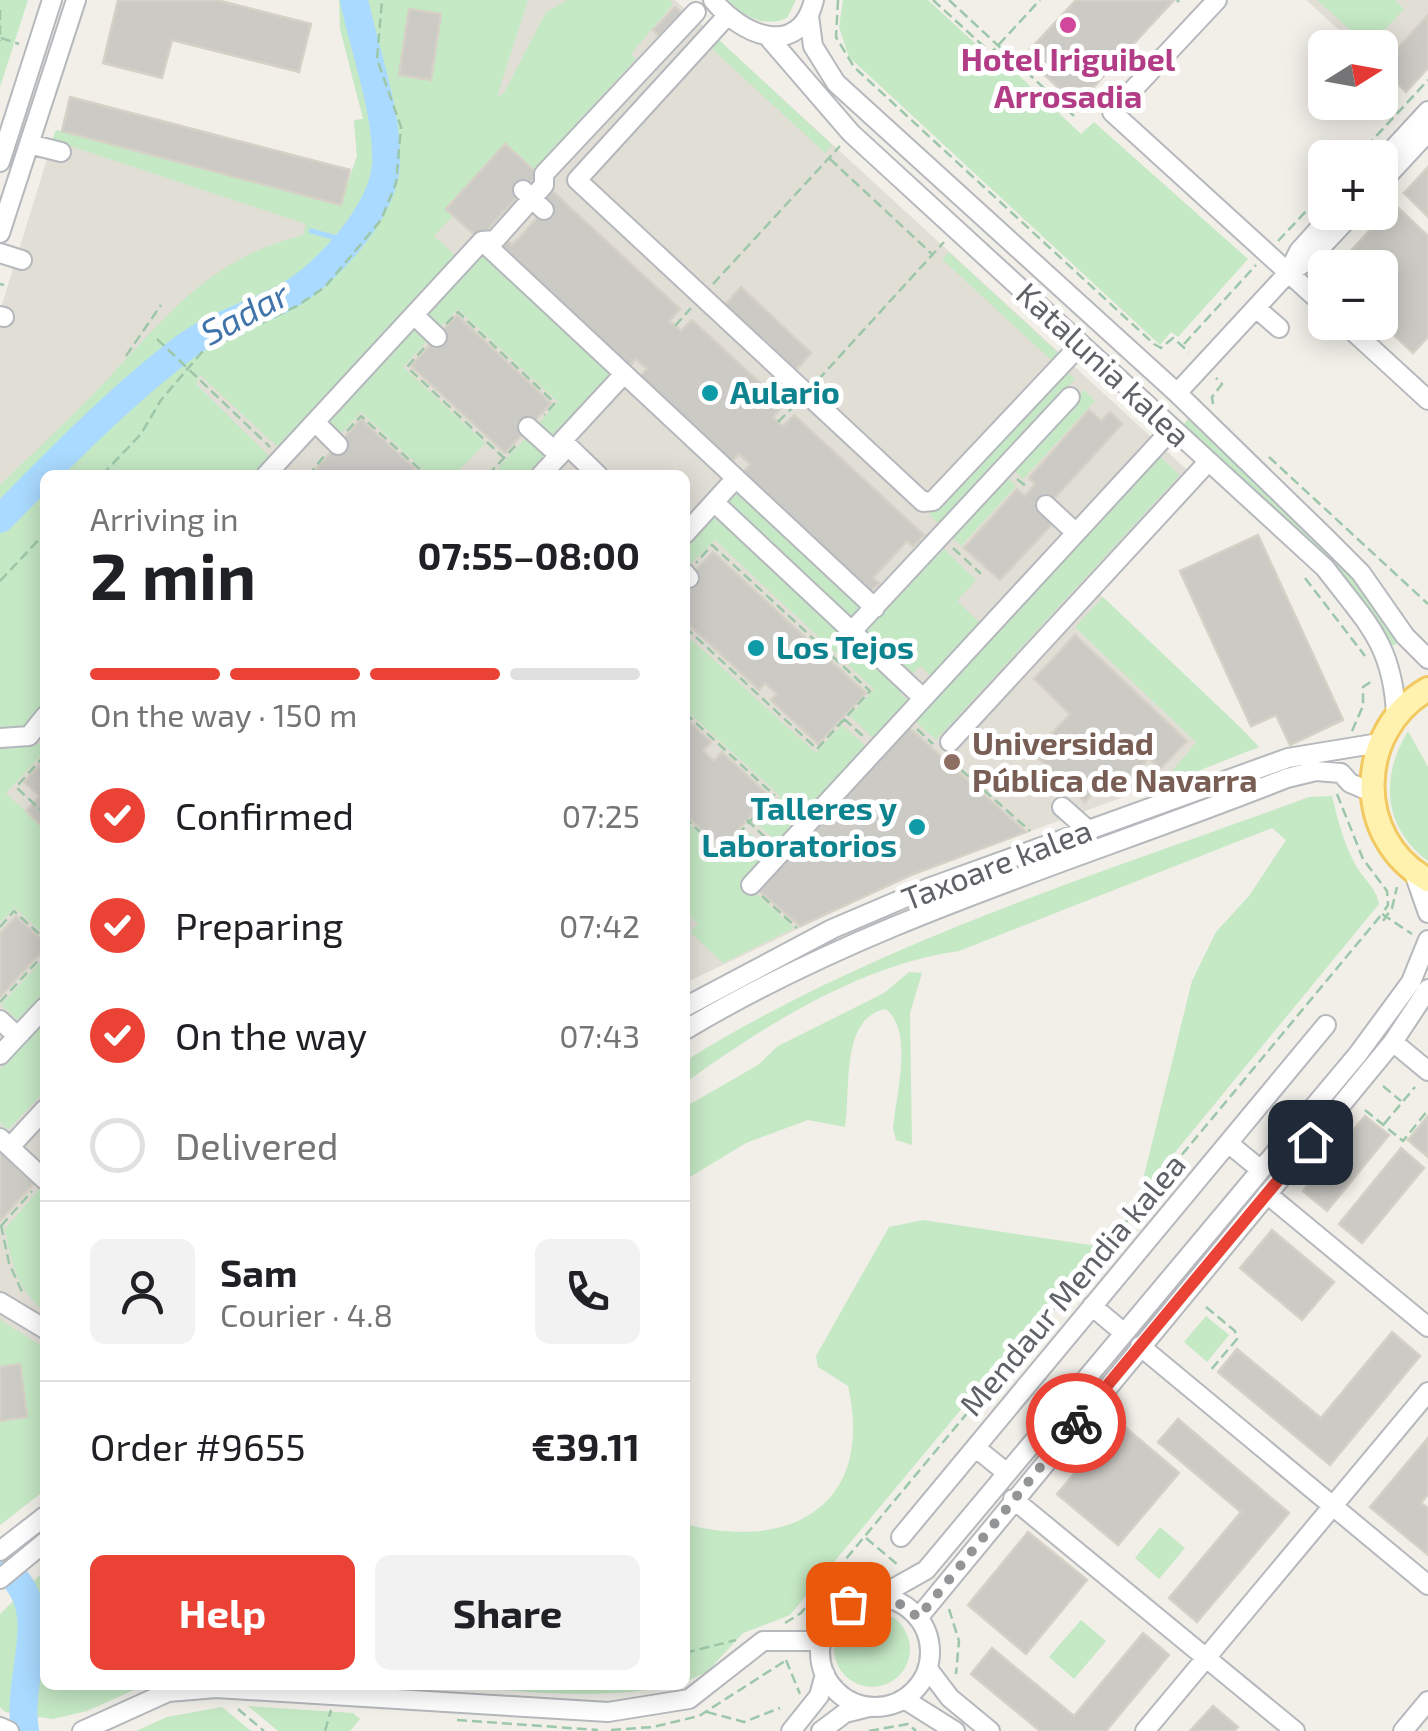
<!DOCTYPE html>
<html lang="en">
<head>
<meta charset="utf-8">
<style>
	:root { --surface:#fff; --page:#f2f2f2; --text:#202124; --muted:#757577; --line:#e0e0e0; --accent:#ea4335 }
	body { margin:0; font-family:"Exo 2",sans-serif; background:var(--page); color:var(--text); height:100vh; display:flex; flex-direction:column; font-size:38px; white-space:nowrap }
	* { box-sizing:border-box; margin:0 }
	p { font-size:32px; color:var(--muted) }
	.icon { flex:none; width:55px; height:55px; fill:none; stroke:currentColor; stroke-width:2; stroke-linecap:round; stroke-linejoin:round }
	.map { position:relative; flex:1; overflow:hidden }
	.drawer { position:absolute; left:40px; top:470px; width:650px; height:1220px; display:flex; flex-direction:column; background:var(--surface); border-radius:15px; box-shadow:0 5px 25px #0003 }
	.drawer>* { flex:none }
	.needle { width:65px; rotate:79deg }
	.controls { position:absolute; left:1308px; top:30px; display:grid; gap:20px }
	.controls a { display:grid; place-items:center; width:90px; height:90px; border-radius:15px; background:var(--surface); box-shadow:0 5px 25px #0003; font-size:50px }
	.pin { position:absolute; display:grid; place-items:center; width:85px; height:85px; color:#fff; margin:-42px; border-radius:20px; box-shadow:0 5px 15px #0006 }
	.courier { position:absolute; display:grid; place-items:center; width:100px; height:100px; margin:-50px; border:8px solid #ea4335; border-radius:50%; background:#fff; color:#222; box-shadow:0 2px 12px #0007 }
	.overview em { font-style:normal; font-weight:700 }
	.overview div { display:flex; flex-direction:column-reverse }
	.overview { display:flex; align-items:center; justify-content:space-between; height:170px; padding:0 50px }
	h1 { font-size:65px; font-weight:700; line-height:75px }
	.bar { display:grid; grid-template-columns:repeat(4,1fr); gap:15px 10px; align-content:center; height:120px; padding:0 50px }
	.bar i { height:12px; border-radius:8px; background:var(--line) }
	.bar .active { background:var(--accent) }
	.bar p { grid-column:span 4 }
	.line { display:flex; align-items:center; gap:25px; padding:0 50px; border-top:2px solid var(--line) }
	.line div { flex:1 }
	.round { display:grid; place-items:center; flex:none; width:105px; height:105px; border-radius:15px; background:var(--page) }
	ol { padding:0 50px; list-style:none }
	li { display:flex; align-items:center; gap:30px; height:110px }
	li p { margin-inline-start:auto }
	li .icon { padding:10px; border-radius:50%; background:var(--accent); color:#fff; stroke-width:4 }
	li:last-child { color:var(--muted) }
	li i { width:55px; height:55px; border:5px solid var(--line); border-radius:50% }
	.action { display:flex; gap:20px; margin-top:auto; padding:20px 50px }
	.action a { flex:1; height:115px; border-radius:15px; background:var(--accent); color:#fff; font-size:40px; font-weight:700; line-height:115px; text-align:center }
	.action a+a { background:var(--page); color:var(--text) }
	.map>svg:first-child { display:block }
</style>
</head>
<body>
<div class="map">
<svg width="1428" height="1731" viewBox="0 0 1428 1731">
	<rect width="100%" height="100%" fill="#f1efe8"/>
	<!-- education -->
	<path fill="#e1ded6" d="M528,0H675L1198,480L1096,591L1259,747L911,875L685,983V475H45V1490L0,1525V311L56,130L341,204L357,156L354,120L416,118L455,106L489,119Z
		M1306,0H1428V68L1406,92L1380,67V48L1358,47Z"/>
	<!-- green -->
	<path fill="#c5e8c5" d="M0,0H28L0,87Z
		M339,0H528L497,97L504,93L546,12L568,0H670L673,4L631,54L636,59L534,169L506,143L445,208L453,216L434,236L459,259L282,451L200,375L196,384L274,461L260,475H45V706L28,729L0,732V485C35,451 70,418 104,383C167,316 208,259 303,235L306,224L52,140L56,130L341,204L357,156L354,120L363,119L340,29Z
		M728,0H796L787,18C764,28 744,17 728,0Z
		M843,0H928L991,58L996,54L1081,134L1094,122L1248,259L1178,337L1171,332L1160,345L849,57L839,27Z
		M1317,0H1395L1404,9L1369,47Z
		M718,39L832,145L825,153L709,46Z
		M483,247L620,373L555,444L536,427L558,402L458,309L436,331L420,316Z
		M949,252L1058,353L1051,360L942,259Z
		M410,327L426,342L403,367L485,443L455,475H429L361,412L337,438L320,423Z
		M1063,368L1075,379L941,526L929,514Z
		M1084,390L1095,401L1023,479L1012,469Z
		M1188,419L1339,560L1400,641L1393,646L1331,565L1183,425Z
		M529,434L548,452L527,475H492Z
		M1158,455L1180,475L936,740L913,719Z
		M1007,477L1016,486L961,546L952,537Z
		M737,486L867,608L851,625L721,504Z
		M718,511L906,687L900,694L909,702L874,739L850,716L874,689L715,540L685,569V538L706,516L710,520Z
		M944,549L976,580L957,601L982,625L932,677L920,666L909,677L863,633Z
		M1103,597L1242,729L1259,747L1180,778L1172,772L1196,742L1075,627Z
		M685,634L816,753L842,725L869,749L781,846L756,823L780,796L685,709Z
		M1408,731L1428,767V861C1383,827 1380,777 1408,731Z
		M22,742L45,744V751L6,793L45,829V935L15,908L0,922V744Z
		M1332,796C1338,820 1343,842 1355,864C1363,879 1376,887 1379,904L1139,1196L1192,981L1216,932L1249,896L1286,840L1272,828L959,951C860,965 765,1025 685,1083V1061C878,941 1097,875 1309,797Z
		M685,820L724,856L747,831L771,853L743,882L794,928L723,963L690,932L698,924L685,911Z
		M45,957V996L21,1023L1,1005Z
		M909,972L922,973L910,1013L912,1145L896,1140L893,1128C896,1095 914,1032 886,1009C840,1017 851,1089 845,1127L808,1120L746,1143L685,1180V1107L758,1065L778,1046L884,993Z
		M45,1020V1091L8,1130L0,1122V1069Z
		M43,1185L45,1187V1312C18,1290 11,1263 5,1229Z
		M923,1220L1097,1246L790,1615L743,1633L707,1672L685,1682V1524C791,1552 875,1505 848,1386L818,1367L816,1356L889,1227Z
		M1206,1316L1229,1335L1207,1362L1184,1342Z
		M0,1320L45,1348V1490L0,1525Z
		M1160,1527L1185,1548L1159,1579L1135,1558Z
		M45,1570V1685H145L87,1711L53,1719L5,1712L0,1707V1614Z
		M834 1649a38 38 0 1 1 76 0a38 38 0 1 1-76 0Z
		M1081,1620L1106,1641L1074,1679L1049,1657Z
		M452,1685H679C607,1700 525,1693 452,1685Z
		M248,1706L353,1713L360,1719L350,1731H278Z
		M222,1707L251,1731H136L167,1717Z"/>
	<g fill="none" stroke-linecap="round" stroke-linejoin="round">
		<!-- stream -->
		<path stroke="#aadaff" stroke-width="5" d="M311,231L348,241"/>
		<!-- river -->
		<path stroke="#aadaff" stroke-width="28" d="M0,519C58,460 119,397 185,347C214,325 255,314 288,296C327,274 383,211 386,165C388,111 365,53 354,0
			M0,1560C8,1570 18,1580 24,1592C44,1628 17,1686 25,1731"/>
	</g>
	<!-- building -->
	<path fill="#cccac5" stroke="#d6d1c6" stroke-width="2.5" d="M118,0H217L311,24L299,72L172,40L162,78L103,63Z
		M1076,0H1174L1077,105L1024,56Z
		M675,7L682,13L659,36L653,30Z
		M409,9L441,14L431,80L399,75Z
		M1428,15V68L1406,92L1380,67Z
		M70,97L350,170L341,205L62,131Z
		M505,144L538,174L479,239L446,209Z
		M1428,167V217L1404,193Z
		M551,190L680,309L669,321L681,331L692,320L784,405L773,417L778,422L783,426L794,415L924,535L913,546L907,541L873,578L879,583L868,595L739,476L750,464L739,454L728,466L636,381L647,369L636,359L625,371L496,251L506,239L512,245L519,238L547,207L541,202Z
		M1394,204L1428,236V337L1413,353L1380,322V268H1335Z
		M741,287L811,353L794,372L724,306Z
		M457,315L551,403L505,453L411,366Z
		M1089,410L1101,421L1110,412L1122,424L1052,501L1044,494L1035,504L1054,522L1000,580L964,548L1017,489L1025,496L1035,484L1029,478Z
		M361,419L422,475H321L315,470Z
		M1258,535L1343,720L1290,745L1276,715L1251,726L1180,571Z
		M713,552L806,638L798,647L810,658L818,649L866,693L818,744L771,700L777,694L765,683L759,690L685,621V582Z
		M1075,635L1187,741L1160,769L1149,758L1123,786L1110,774L1085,802L1033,753L1070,714L1034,679Z
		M685,718L711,742L703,751L714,761L722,752L769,796L722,848L685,814Z
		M906,725L1026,832L911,875L800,926L757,889Z
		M45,759V801L24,782Z
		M40,796L45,801V829L26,811Z
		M16,916L45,943V948L0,997V934Z
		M1365,1116L1389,1135L1327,1211L1303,1191Z
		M1428,1116V1157L1408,1140Z
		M0,1145L37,1180L0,1221Z
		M1401,1148L1424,1168L1362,1243L1339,1224Z
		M1272,1230L1334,1282L1302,1320L1240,1268Z
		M1392,1332L1420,1356L1330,1465L1218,1372L1237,1349L1321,1418Z
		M20,1364L27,1417L0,1421V1367Z
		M1178,1419L1289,1513L1197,1622L1169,1598L1241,1512L1158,1442Z
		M1118,1421L1179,1473L1118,1545L1057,1494Z
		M1428,1438V1494L1421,1503L1428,1508V1555L1370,1507Z
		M1028,1532L1087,1580L1026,1654L968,1605Z
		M1143,1633L1169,1655L1106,1731H1040L971,1674L992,1648L1074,1716Z
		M1213,1706L1238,1727L1234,1731H1190Z"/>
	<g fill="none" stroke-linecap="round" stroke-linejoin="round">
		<defs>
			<path id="minor" d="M713,0C740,34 799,61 814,0
				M1217,0L1112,112L1325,306
				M809,16L813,46L836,83L1177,393L1326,538L1361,573L1405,636L1428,659
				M726,17L577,180L923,502L933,501L1081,344
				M769,38L851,133L1325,568C1366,622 1393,644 1396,715
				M29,144L61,152
				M0,162L52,0
				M1380,163L1428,111
				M1380,184L1428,132
				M523,190L544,210
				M0,233L76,0
				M482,241L875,608
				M482,241L495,240L544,185V174L696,12
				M0,253L22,260
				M1289,271L1299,251L1334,212
				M1256,308L1279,328
				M414,315L437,337
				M0,316L4,317
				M1343,322L1428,400
				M1177,393L1288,273L1309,260L1354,212
				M315,422L338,445
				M528,427L559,455
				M568,446L598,475
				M266,475L482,241
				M541,475L568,446L562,441L624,374
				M714,502L923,698
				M1046,505L1076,533
				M685,534L736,478
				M685,573L689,578
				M852,631L1070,397
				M0,738L29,736L45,716
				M950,742L1208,462
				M1062,807L1088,830
				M1414,873L1428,913
				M751,885L1172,429
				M685,1007L832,929L928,888L1288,758L1379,743
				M0,1020L17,1036
				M685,1030C874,917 1084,859 1287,778L1316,771L1341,773L1350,783L1371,792
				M1393,1042L1428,1071
				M0,1055L45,1007
				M0,1138L45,1180
				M1228,1143L1261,1170
				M10,1147L45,1109
				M1267,1194L1428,1327
				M0,1302L45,1329
				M1092,1306L1124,1333
				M1140,1346L1428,1585
				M976,1448L1007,1473
				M1013,1499L1295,1731
				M901,1537L1326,1025
				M0,1551L45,1516
				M0,1579L45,1542
				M878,1597L926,1570L1358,1054L1411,982L1428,940
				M820 1652a55 55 0 1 1 110 0a55 55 0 1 1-110 0Z
				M918,1618L1393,1042L1428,989
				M928,1669L950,1698L990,1731
				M904,1699L955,1731
				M0,1727L9,1731
				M82,1731L168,1692L216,1688L608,1712L689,1699L763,1641H821
				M791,1731L819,1696L825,1674
				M821,1731L845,1713L869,1707
				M1145,1731L1428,1392
				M1403,1731L1428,1701"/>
			<path id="major" d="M1428,689C1355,731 1353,839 1428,880"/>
		</defs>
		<!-- minor casing -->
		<use href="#minor" stroke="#b5b8bc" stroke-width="22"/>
		<!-- major casing -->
		<use href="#major" stroke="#f2c960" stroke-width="28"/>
		<!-- path -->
		<path stroke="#9cc7a9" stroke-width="2.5" stroke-dasharray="10 5" stroke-linecap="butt" d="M838,0L836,37L854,67L1154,344L1161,348L1173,338L1189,352
			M933,0L991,53L1040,0
			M949,0L1074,116
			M1177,0L1179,2
			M0,10V41
			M1,38L19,44
			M1356,158L1428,80
			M830,159L933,255
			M1278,241L1325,191
			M0,284L4,285
			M713,284L840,146
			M446,324L458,312L555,403L544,415
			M675,326L691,308
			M157,339L270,447
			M1184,344L1256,265
			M424,348L407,367L504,458
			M126,356L161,305
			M818,380L944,242
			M1213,404L1212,397L1222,384L1216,378
			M778,422L795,405
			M347,431L361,416L426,475
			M1269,457L1428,604
			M102,475L141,434L161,400L202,352L297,306L325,287L381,220L396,183L401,127L377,59L382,0
			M317,475L312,471L325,455
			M488,475L518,443
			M1017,479L1027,487
			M953,548L981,574
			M1305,578L1365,656
			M0,581L45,533
			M685,627L817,749L870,691L712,545L696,563
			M685,713L774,795L722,852L685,818
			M844,719L864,737
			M917,729L933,744
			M1352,731L1363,706V687L1372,681
			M45,755L16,787L45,814
			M950,760L1030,831
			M1337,794L1363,859L1387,891L1388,905L1382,914L1412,934
			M747,820L768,840
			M762,896L797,928
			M685,915L689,919
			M1383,921L1392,908L1397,887
			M0,927L14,911L45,939
			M0,1002L45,953
			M1383,1086L1401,1101
			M1365,1110L1403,1141L1428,1110
			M1384,1124L1415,1087
			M1,1225L9,1263L23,1294
			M1,1226L32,1191
			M1206,1307L1235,1331L1237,1339L1209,1372
			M866,1538L898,1565
			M949,1609L959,1641L956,1674
			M785,1623L801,1613L1382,914
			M685,1653L736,1640
			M786,1660L800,1694
			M238,1709L264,1731
			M707,1712L744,1722L780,1708
			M457,1720L598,1730
			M611,1730L653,1727L699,1716L785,1661
			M325,1731L331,1710
			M869,1731L908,1724L916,1731"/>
		<!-- minor -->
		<use href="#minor" stroke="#fff" stroke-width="18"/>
		<!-- major -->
		<use href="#major" stroke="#fff2af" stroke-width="22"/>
	</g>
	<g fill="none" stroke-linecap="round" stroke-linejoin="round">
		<!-- done -->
		<path stroke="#929495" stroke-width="10" stroke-dasharray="0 18" d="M848,1604C876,1593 897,1597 918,1618L1076,1423"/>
		<!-- route -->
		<path stroke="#ea4335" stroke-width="12" d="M1076,1423L1310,1142"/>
	</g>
	<!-- markers -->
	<circle fill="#d1479c" stroke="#fff" stroke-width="4" cx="1068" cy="25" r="10"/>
	<g fill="#0f9aa8" stroke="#fff" stroke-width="4">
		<circle cx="710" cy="393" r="10"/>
		<circle cx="756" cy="648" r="10"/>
		<circle cx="917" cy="827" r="10"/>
	</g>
	<circle fill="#8d6e63" stroke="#fff" stroke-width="4" cx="952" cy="762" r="10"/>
	<g text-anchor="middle" stroke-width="10" stroke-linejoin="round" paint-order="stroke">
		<!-- hotel labels -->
		<g font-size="32" font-weight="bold" fill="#b23c85" stroke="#fff">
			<text x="1068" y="71">Hotel Iriguibel<tspan x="1068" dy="37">Arrosadia</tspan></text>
		</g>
		<!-- street labels -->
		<g font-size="32" fill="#5f6368" stroke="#fff">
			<text transform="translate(1103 365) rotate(43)" y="11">Katalunia kalea</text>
			<text transform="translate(997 865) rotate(-21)" y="11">Taxoare kalea</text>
			<text transform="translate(1073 1285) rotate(-50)" y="11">Mendaur Mendia kalea</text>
		</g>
		<!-- culture labels -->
		<g font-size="32" font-weight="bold" fill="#0d838f" stroke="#fff" text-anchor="start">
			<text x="730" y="404">Aulario</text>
			<text x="776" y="659">Los Tejos</text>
			<text x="897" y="820" text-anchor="end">Talleres y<tspan x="897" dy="37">Laboratorios</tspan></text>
		</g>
		<!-- education labels -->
		<g font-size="32" font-weight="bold" fill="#785e54" stroke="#fff" text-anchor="start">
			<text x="972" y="755">Universidad<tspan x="972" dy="37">Pública de Navarra</tspan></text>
		</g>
		<!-- water labels -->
		<g font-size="35" font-style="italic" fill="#4174aa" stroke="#fff">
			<text transform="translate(245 314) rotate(-28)" y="12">Sadar</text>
		</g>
	</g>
</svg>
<div class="controls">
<a><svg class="needle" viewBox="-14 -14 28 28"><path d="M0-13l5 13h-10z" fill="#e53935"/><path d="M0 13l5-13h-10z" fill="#757577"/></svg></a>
<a>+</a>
<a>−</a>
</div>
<div class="pin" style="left:848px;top:1604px;background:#ea580c"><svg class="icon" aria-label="bag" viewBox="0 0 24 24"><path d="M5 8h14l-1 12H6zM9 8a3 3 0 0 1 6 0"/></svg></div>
<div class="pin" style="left:1310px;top:1142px;background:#1f2937"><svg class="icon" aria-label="home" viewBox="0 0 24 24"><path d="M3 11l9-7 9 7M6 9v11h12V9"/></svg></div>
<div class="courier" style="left:1076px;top:1423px"><svg class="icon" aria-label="bike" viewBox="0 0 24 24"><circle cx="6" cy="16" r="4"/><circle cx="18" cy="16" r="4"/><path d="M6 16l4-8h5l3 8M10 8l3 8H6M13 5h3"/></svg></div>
<section class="drawer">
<div class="overview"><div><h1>2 min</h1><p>Arriving in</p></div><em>07:55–08:00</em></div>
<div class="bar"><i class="active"></i><i class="active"></i><i class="active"></i><i></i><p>On the way · 150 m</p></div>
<ol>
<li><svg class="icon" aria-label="check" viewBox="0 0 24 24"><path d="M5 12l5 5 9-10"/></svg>Confirmed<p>07:25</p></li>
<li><svg class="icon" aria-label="check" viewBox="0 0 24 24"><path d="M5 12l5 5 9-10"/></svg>Preparing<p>07:42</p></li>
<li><svg class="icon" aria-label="check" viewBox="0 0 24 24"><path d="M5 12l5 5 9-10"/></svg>On the way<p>07:43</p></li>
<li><i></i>Delivered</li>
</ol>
<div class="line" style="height:180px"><a class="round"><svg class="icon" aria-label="person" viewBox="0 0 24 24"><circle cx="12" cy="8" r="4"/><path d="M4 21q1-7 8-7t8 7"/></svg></a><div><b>Sam</b><p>Courier · 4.8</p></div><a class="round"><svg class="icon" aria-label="phone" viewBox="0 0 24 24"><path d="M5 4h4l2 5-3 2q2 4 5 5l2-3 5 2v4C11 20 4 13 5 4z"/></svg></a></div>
<div class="line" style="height:130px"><div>Order #9655</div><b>€39.11</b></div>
<div class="action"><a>Help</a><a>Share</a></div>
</section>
</div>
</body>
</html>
